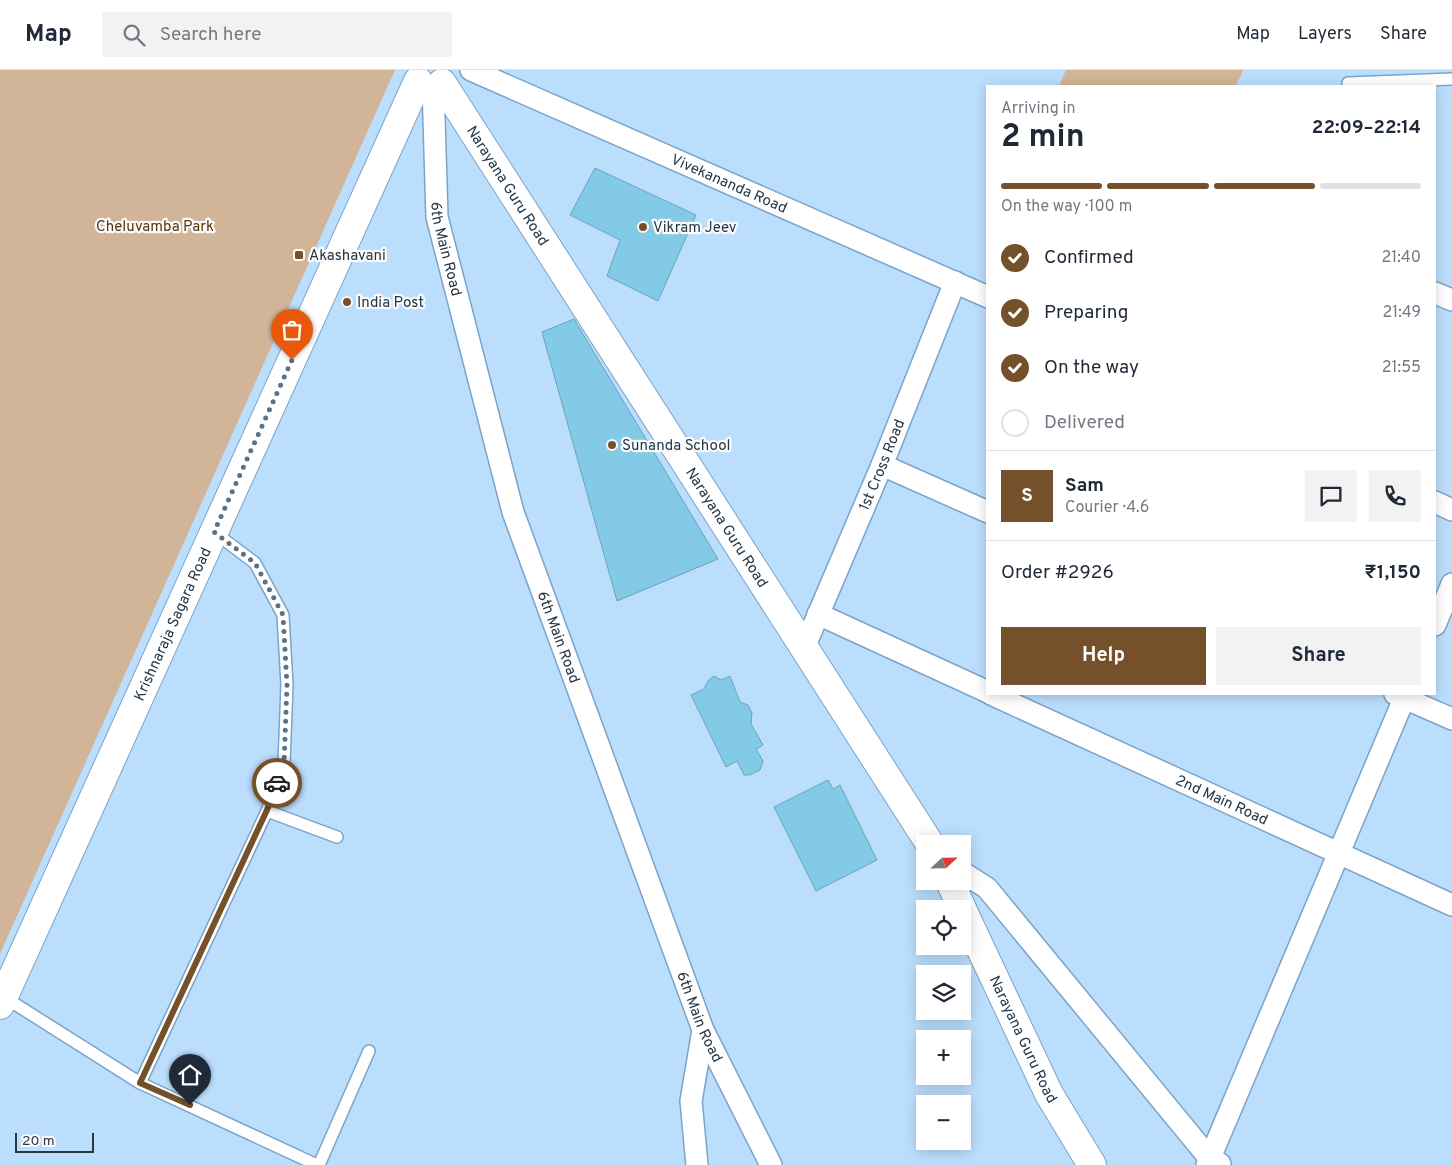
<!DOCTYPE html>
<html lang="en">
<head>
<meta charset="utf-8">
<style>
	:root { --surface:#fff; --page:#f2f2f3; --text:#1f2937; --muted:#747a83; --line:#e0e1e3; --accent:#75512b }
	body { margin:0; font-family:Overpass,sans-serif; background:var(--page); color:var(--text); height:100vh; display:flex; flex-direction:column; font-size:19px; white-space:nowrap }
	* { box-sizing:border-box; margin:0 }
	p { font-size:16px; color:var(--muted) }
	.icon { flex:none; width:28px; height:28px; fill:none; stroke:currentColor; stroke-width:2; stroke-linecap:round; stroke-linejoin:round }
	.map { position:relative; flex:1; overflow:hidden }
	.panel { position:absolute; left:986px; top:15px; width:450px; height:610px; display:flex; flex-direction:column; background:var(--surface); border-radius:0px; box-shadow:0 2px 12px #0003 }
	.panel>* { flex:none }
	.needle { width:32px; rotate:68deg }
	.fabs { position:absolute; left:916px; top:765px; display:grid; gap:10px }
	.fabs a { display:grid; place-items:center; width:55px; height:55px; border-radius:0px; background:var(--surface); box-shadow:0 2px 12px #0003; font-size:25px }
	.scale { position:absolute; left:15px; bottom:12px; width:79px; box-sizing:border-box; padding-left:5px; border:2px solid #263746; border-top:0; font-size:14px; line-height:18px; white-space:nowrap; color:#263746; -webkit-text-stroke:4px #fbfbfb; paint-order:stroke }
	.pin { position:absolute; display:grid; place-items:center; width:42px; height:42px; color:#fff; margin:-51px -21px; border-radius:50% 50% 50% 0; rotate:-45deg; box-shadow:0 0 5px #0007 }
	.pin .icon { rotate:45deg }
	.courier { position:absolute; display:grid; place-items:center; width:50px; height:50px; margin:-25px; border:4px solid #75512b; border-radius:50%; background:#fff; color:#222; box-shadow:0 1px 6px #0007 }
	.headline em { font-style:normal; font-weight:700 }
	.headline div { display:flex; flex-direction:column-reverse }
	.headline { display:flex; align-items:center; justify-content:space-between; height:85px; padding:0 15px }
	h1 { font-size:32px; font-weight:700; line-height:38px }
	.bar { display:grid; grid-template-columns:repeat(4,1fr); gap:8px 5px; align-content:center; height:60px; padding:0 15px }
	.bar i { height:6px; border-radius:4px; background:var(--line) }
	.bar .active { background:var(--accent) }
	.bar p { grid-column:span 4 }
	.line { display:flex; align-items:center; gap:12px; padding:0 15px; border-top:1px solid var(--line) }
	.line div { flex:1 }
	.round { display:grid; place-items:center; flex:none; width:52px; height:52px; border-radius:0px; background:var(--page) }
	ol { padding:0 15px; list-style:none }
	li { display:flex; align-items:center; gap:15px; height:55px }
	li p { margin-inline-start:auto }
	li .icon { padding:5px; border-radius:50%; background:var(--accent); color:#fff; stroke-width:4 }
	li:last-child { color:var(--muted) }
	li i { width:28px; height:28px; border:2px solid var(--line); border-radius:50% }
	.cta { display:flex; gap:10px; margin-top:auto; padding:10px 15px }
	.cta a { flex:1; height:58px; border-radius:0px; background:var(--accent); color:#fff; font-size:20px; font-weight:700; line-height:58px; text-align:center }
	.cta a+a { background:var(--page); color:var(--text) }
	header { display:flex; align-items:center; gap:30px; box-sizing:border-box; height:70px; padding:0 25px; background:var(--surface); border-bottom:1px solid var(--line) }
	header strong { font-size:24px }
	nav { display:flex; gap:28px; margin-inline-start:auto; font-size:18px }
	.search { width:350px; height:45px; background:var(--page); display:flex; align-items:center; gap:12px; box-sizing:border-box; padding:0 18px; border-radius:0px; color:var(--muted); font-size:19px }
	.map>svg:first-child { display:block }
</style>
</head>
<body>
<header>
<strong>Map</strong>
<div class="search"><svg class="icon" aria-label="search" viewBox="0 0 24 24"><circle cx="10" cy="10" r="6"/><path d="M15 15l6 6"/></svg>Search here</div>
<nav><a>Map</a><a>Layers</a><a>Share</a></nav>
</header>
<div class="map">
<svg width="1452" height="1095" viewBox="0 0 1452 1095">
	<rect width="100%" height="100%" fill="#bcdefd"/>
	<!-- green -->
	<path fill="#d2b599" d="M0,0H395L0,884Z
		M1066,0H1243L1236,16H1059Z"/>
	<!-- building -->
	<path fill="#83cae6" stroke="#6aa4bc" d="M595,98L696,145L658,231L607,206L620,170L570,145Z
		M574,249L718,489L617,531L542,262Z
		M714,606L721,610L730,606L740,632L748,635L752,643L751,654L763,675L756,679L763,691L760,700L750,705H744L737,691L726,697L691,625L704,619L708,611Z
		M828,710L833,719L840,715L877,790L816,821L774,737Z"/>
	<g fill="none" stroke-linecap="round" stroke-linejoin="round">
		<defs>
			<path id="lane" d="M1349,16L1348,13L1452,9
				M214,462L255,493L283,545L287,615L284,693L267,741L140,1013L317,1095
				M267,741L337,767
				M4,927L140,1013
				M319,1095L369,981"/>
			<g id="street">
				<path id="s1" d="M471,0L988,227"/>
				<path id="s2" d="M433,15L437,147L513,442L703,960L771,1095"/>
				<path d="M1435,223L1452,230"/>
				<path d="M882,395L988,442"/>
				<path d="M1435,432L1452,440"/>
				<path d="M818,544L988,622"/>
				<path d="M1435,555L1452,514"/>
				<path id="s3" d="M804,578L882,395L955,212"/>
				<path id="s4" d="M991,624L1452,835"/>
				<path d="M1395,624L1452,649"/>
				<path d="M962,802L987,818L1210,1089L1220,1094"/>
				<path d="M697,1095L691,1031L703,960"/>
				<path d="M1207,1095L1406,624"/>
			</g>
			<g id="secondary">
				<path id="s5" d="M442,13L930,774"/>
				<path d="M950,811L962,839"/>
				<path id="s6" d="M962,839L1049,1024L1092,1095"/>
				<path id="s7" d="M0,935L418,11"/>
			</g>
		</defs>
		<!-- lane casing -->
		<use href="#lane" stroke="#7aa4c8" stroke-width="14"/>
		<!-- street casing -->
		<use href="#street" stroke="#7aa4c8" stroke-width="24"/>
		<!-- secondary casing -->
		<use href="#secondary" stroke="#7aa4c8" stroke-width="30"/>
		<!-- lane -->
		<use href="#lane" stroke="#fff" stroke-width="11"/>
		<!-- street -->
		<use href="#street" stroke="#fff" stroke-width="21"/>
		<!-- secondary -->
		<use href="#secondary" stroke="#fff" stroke-width="28"/>
	</g>
	<g fill="none" stroke-linecap="round" stroke-linejoin="round">
		<!-- done -->
		<path stroke="#5a7186" stroke-width="5" stroke-dasharray="0 9" d="M277,713L284,694L287,615L283,545L255,493L214,462L292,290"/>
		<!-- route -->
		<path stroke="#75512b" stroke-width="6" d="M190,1035L140,1013L267,740L277,713"/>
	</g>
	<!-- markers -->
	<g fill="#75512b" stroke="#fbfbfb" stroke-width="2">
		<circle cx="643" cy="157" r="5"/>
		<rect x="294" y="180" width="10" height="10" rx="2.5"/>
		<circle cx="347" cy="232" r="5"/>
		<circle cx="612" cy="375" r="5"/>
	</g>
	<g text-anchor="middle" stroke-width="4.5" stroke-linejoin="round" paint-order="stroke">
		<!-- street labels -->
		<g font-size="15" fill="#263746" stroke="#fbfbfb">
			<text dy="5" stroke="none"><textPath href="#s1" startOffset="282">Vivekananda Road</textPath></text>
			<text dy="5" stroke="none"><textPath href="#s5" startOffset="122">Narayana Guru Road</textPath></text>
			<text dy="5" stroke="none"><textPath href="#s2" startOffset="165">6th Main Road</textPath></text>
			<text dy="5" stroke="none"><textPath href="#s3" startOffset="199">1st Cross Road</textPath></text>
			<text dy="5" stroke="none"><textPath href="#s5" startOffset="528">Narayana Guru Road</textPath></text>
			<text dy="5" stroke="none"><textPath href="#s7" startOffset="418">Krishnaraja Sagara Road</textPath></text>
			<text dy="5" stroke="none"><textPath href="#s2" startOffset="570">6th Main Road</textPath></text>
			<text dy="5" stroke="none"><textPath href="#s4" startOffset="254">2nd Main Road</textPath></text>
			<text dy="5" stroke="none"><textPath href="#s2" startOffset="975">6th Main Road</textPath></text>
			<text dy="5" stroke="none"><textPath href="#s6" startOffset="144">Narayana Guru Road</textPath></text>
		</g>
		<!-- park labels -->
		<g font-size="15" fill="#553511" stroke="#fbfbfb">
			<text x="155" y="161">Cheluvamba Park</text>
		</g>
		<!-- poi labels -->
		<g font-size="15" fill="#263746" stroke="#fbfbfb" text-anchor="start">
			<text x="653" y="162">Vikram Jeev</text>
			<text x="309" y="190">Akashavani</text>
			<text x="357" y="237">India Post</text>
			<text x="622" y="380">Sunanda School</text>
		</g>
	</g>
</svg>
<div class="fabs">
<a><svg class="needle" viewBox="-14 -14 28 28"><path d="M0-13l5 13h-10z" fill="#e53935"/><path d="M0 13l5-13h-10z" fill="#747a83"/></svg></a>
<a><svg class="icon" aria-label="locate" viewBox="0 0 24 24"><circle cx="12" cy="12" r="6"/><path d="M12 2v4M12 18v4M2 12h4M18 12h4"/></svg></a>
<a><svg class="icon" aria-label="layers" viewBox="0 0 24 24"><path d="M12 4l9 5-9 5-9-5zM3 14l9 5 9-5"/></svg></a>
<a>+</a>
<a>−</a>
</div>
<div class="scale">20 m</div>
<div class="pin" style="left:292px;top:290px;background:#ea580c"><svg class="icon" aria-label="bag" viewBox="0 0 24 24"><path d="M5 8h14l-1 12H6zM9 8a3 3 0 0 1 6 0"/></svg></div>
<div class="pin" style="left:190px;top:1035px;background:#1f2937"><svg class="icon" aria-label="home" viewBox="0 0 24 24"><path d="M3 11l9-7 9 7M6 9v11h12V9"/></svg></div>
<div class="courier" style="left:277px;top:713px"><svg class="icon" aria-label="car" viewBox="0 0 24 24"><path d="M5 17H2v-5l4-1 3-4h7l3 4 3 1v5h-3M9 17h6M6 11h13"/><circle cx="7" cy="17" r="2"/><circle cx="17" cy="17" r="2"/></svg></div>
<section class="panel">
<div class="headline"><div><h1>2 min</h1><p>Arriving in</p></div><em>22:09–22:14</em></div>
<div class="bar"><i class="active"></i><i class="active"></i><i class="active"></i><i></i><p>On the way · 100 m</p></div>
<ol>
<li><svg class="icon" aria-label="check" viewBox="0 0 24 24"><path d="M5 12l5 5 9-10"/></svg>Confirmed<p>21:40</p></li>
<li><svg class="icon" aria-label="check" viewBox="0 0 24 24"><path d="M5 12l5 5 9-10"/></svg>Preparing<p>21:49</p></li>
<li><svg class="icon" aria-label="check" viewBox="0 0 24 24"><path d="M5 12l5 5 9-10"/></svg>On the way<p>21:55</p></li>
<li><i></i>Delivered</li>
</ol>
<div class="line" style="height:90px"><b class="round" style="background:var(--accent);color:#fff">S</b><div><b>Sam</b><p>Courier · 4.6</p></div><a class="round"><svg class="icon" aria-label="chat" viewBox="0 0 24 24"><path d="M4 5h16v11H9l-5 4z"/></svg></a><a class="round"><svg class="icon" aria-label="phone" viewBox="0 0 24 24"><path d="M5 4h4l2 5-3 2q2 4 5 5l2-3 5 2v4C11 20 4 13 5 4z"/></svg></a></div>
<div class="line" style="height:65px"><div>Order #2926</div><b>₹1,150</b></div>
<div class="cta"><a>Help</a><a>Share</a></div>
</section>
</div>
</body>
</html>
